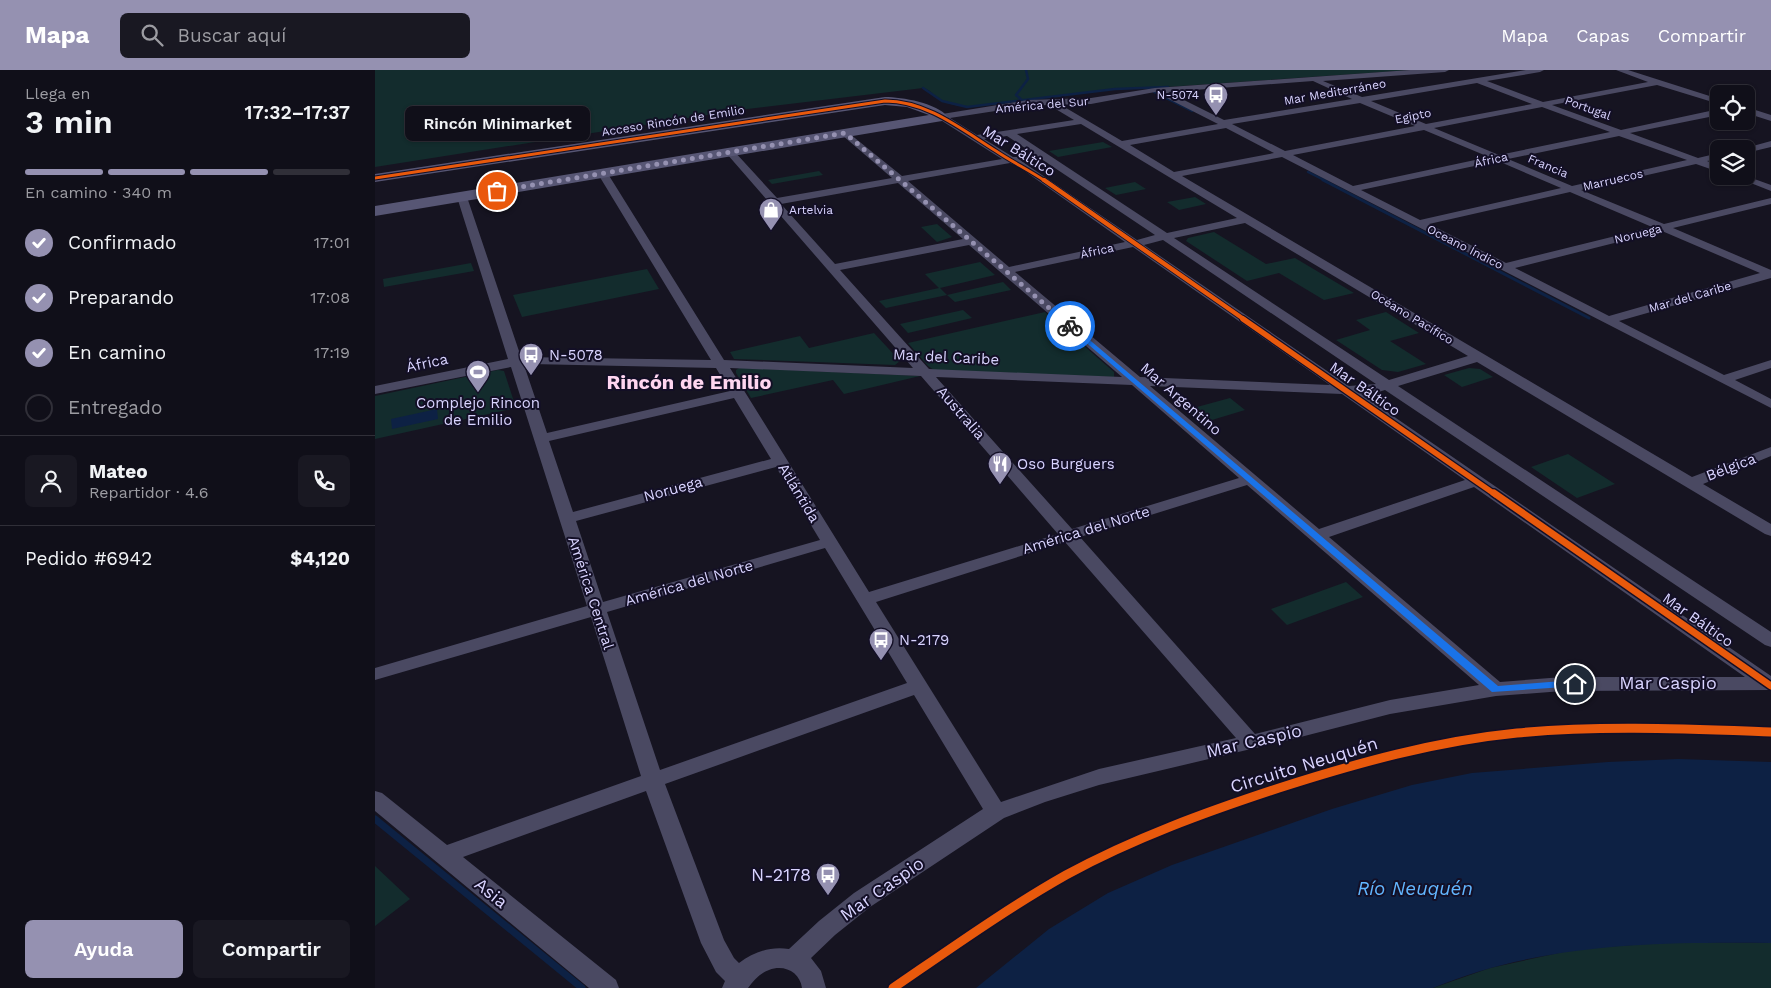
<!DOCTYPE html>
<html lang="es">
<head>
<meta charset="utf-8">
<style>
	:root { --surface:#100f19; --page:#191822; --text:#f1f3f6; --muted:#9c9ca2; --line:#302f38; --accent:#9591b1 }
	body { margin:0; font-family:"Work Sans",sans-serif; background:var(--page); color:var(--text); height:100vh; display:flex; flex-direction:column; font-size:19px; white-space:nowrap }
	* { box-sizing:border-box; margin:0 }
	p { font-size:16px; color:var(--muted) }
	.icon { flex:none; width:28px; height:28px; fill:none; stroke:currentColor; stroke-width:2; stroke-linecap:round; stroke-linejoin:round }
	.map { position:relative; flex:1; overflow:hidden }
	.panel { display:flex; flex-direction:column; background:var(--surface); width:375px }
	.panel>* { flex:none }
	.fabs { position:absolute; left:1335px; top:15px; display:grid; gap:10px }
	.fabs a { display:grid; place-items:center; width:45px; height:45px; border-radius:8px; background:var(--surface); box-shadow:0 1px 4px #0004,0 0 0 1px var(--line); font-size:25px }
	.pin { position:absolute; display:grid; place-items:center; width:42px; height:42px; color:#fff; margin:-21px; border:2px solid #fff; border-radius:50%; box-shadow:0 1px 5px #0007 }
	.courier { position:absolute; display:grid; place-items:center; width:50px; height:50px; margin:-25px; border:4px solid #1a73e8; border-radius:50%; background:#fff; color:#222; box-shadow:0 1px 6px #0007 }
	.bubble { position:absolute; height:35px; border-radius:8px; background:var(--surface); box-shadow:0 1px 4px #0004,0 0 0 1px var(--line); font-size:16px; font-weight:600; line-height:35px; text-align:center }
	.head em { font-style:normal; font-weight:600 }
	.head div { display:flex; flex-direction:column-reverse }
	.head { display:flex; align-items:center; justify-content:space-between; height:85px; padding:0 25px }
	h1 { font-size:32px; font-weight:600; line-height:38px }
	.bar { display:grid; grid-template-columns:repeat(4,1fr); gap:8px 5px; align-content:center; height:60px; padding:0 25px }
	.bar i { height:6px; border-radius:4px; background:var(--line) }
	.bar .active { background:var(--accent) }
	.bar p { grid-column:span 4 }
	.line { display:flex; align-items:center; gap:12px; padding:0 25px; border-top:1px solid var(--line) }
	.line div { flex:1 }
	.round { display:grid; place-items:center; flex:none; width:52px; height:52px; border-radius:8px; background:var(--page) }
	ol { padding:0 25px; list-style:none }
	li { display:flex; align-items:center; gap:15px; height:55px }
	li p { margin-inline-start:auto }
	li .icon { padding:5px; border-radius:50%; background:var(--accent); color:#fff; stroke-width:4 }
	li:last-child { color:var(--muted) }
	li i { width:28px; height:28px; border:2px solid var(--line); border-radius:50% }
	.cta { display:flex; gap:10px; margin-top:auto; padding:10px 25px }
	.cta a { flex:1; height:58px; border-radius:8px; background:var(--accent); color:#fff; font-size:20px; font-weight:600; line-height:58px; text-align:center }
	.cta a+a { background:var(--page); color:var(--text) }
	header { display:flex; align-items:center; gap:30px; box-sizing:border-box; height:70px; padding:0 25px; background:var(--accent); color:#fff }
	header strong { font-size:24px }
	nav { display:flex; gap:28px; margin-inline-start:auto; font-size:18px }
	.search { width:350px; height:45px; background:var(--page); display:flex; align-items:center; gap:12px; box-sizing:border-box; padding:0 18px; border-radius:8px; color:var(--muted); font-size:19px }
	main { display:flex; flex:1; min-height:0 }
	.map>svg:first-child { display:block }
</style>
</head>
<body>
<header>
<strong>Mapa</strong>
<div class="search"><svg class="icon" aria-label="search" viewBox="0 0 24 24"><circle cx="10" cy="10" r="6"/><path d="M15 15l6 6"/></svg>Buscar aquí</div>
<nav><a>Mapa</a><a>Capas</a><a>Compartir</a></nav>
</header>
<main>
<section class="panel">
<div class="head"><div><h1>3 min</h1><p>Llega en</p></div><em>17:32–17:37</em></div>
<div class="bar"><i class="active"></i><i class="active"></i><i class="active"></i><i></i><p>En camino · 340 m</p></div>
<ol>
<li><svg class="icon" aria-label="check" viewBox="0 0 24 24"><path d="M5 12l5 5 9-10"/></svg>Confirmado<p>17:01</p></li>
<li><svg class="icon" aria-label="check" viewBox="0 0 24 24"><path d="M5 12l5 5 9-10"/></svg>Preparando<p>17:08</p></li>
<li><svg class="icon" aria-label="check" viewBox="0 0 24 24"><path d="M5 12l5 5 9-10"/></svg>En camino<p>17:19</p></li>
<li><i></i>Entregado</li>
</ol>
<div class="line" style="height:90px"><a class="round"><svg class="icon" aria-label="person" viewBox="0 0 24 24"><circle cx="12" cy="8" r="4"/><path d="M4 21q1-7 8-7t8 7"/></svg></a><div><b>Mateo</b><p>Repartidor · 4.6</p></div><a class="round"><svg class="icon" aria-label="phone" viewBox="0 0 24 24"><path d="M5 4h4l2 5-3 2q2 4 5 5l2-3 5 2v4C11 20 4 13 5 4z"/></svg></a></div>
<div class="line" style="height:65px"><div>Pedido #6942</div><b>$4,120</b></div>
<div class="cta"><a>Ayuda</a><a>Compartir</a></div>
</section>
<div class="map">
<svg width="1396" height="918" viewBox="0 0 1396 918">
	<rect width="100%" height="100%" fill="#161421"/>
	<!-- green -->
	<path fill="#132c2d" d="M0,0H1037L791,17L740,19L599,37C588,37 570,35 561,27C556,23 556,20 548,18L364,40L0,97Z
		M728,72L737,77L683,87L674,81Z
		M444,101L448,105L397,114L393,110Z
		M760,112L771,119L741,125L730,118Z
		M820,127L831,134L804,140L792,132Z
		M562,154L577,167L562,172L546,157Z
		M839,162L891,194L920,188L979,223L949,230L904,203L872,211L811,171L813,168Z
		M605,192L620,205L565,218L572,225L628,212L636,220L580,232L572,225L511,238L504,231L564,218L550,204Z
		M96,193L99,201L9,217L8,209Z
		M272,199L284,219L147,247L138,225Z
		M588,240L597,248L533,263L525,254Z
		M670,242L739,302V307L559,300L553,296L533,273Z
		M1011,242L1044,263L1015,271L1051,294L1023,302L1007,300L961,270L995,260L981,250Z
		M499,263L525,291L520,295L359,289L355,282L425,266L434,278Z
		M364,298H370L545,306L469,324L458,310L376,328L361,303V300Z
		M1094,298L1105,299L1118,307L1087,317L1069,305Z
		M123,300L129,301L141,338L0,369V326Z
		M855,328L870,340L827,353L811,340Z
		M1193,384L1240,414L1202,428L1156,397Z
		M971,512L988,527L912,555L896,539Z
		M0,796L35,829L0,856Z
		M1298,872L1396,873V918H1058L1115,898L1202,879Z"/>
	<!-- water -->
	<path fill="#0d2144" d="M62,339L63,349L17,359L16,349Z
		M1303,689L1396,692V873C1282,872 1165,873 1058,918H601L674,859L733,823L797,795L957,739L1037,715L1097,703L1233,692Z"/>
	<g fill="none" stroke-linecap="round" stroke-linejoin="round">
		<!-- stream-far2 -->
		<path stroke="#0d2144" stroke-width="2.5" d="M548,18L567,31L592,37L740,19L793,17
			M779,22L817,41
			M648,31L641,25L653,9L651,0
			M933,102L951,111"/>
		<!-- stream-far1 -->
		<path stroke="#0d2144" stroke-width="3" d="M948,110L1214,248"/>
		<!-- stream -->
		<path stroke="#0d2144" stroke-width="7" d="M0,749L207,918"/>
		<!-- street -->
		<path fill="#4a4962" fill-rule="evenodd" d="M1035,0H1074L1070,2L948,11L987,27L1151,0H1169L1165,2L1112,11L1168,32L1273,12L1241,0H1253L1344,29V34L1282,15L1177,35L1246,60L1344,39V45L1255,63L1323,88L1344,83V89L1332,91L1344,96V102L1321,94L1206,120L1289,154L1396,128V134L1298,158L1396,200V208L1244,251L1349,305L1396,290V298L1360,310L1396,329V338L907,87L807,106L1317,407L1396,377V386L1328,414L1396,454V466L1390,464L1102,292L1023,316L1396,562V577L1390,575L1010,320L1000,323L986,324L1396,606V620L1188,621L1121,626L1015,644L910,671L724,715L670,732L629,748L495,837L460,865L436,888L446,901L451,918H427C425,902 409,894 394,900C385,903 378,911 373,918H347L350,911L341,902L326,873L271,721L88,787L241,910L244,918H214L0,741V721L7,723L72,775L266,706L216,547L0,610V598L212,536L136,297L0,324V316L133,289L82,127L83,125L87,124L92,127L146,287L336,290L223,104L228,101L233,104L349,290L538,298L352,84V80H358L402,128L517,108L467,65L465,63L470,60L527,106L627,89L564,49L563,47L567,44L653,30L716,28L780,18ZM938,11L977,29L849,50L793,22ZM1102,13L1157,34L1051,54L996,31ZM780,22L843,54L747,71L686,35L716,34ZM985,33L1040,56L910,81L857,54ZM674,35L699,50L602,65L575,48L653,36ZM1167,37L1235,62L1124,85L1059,58ZM706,54L862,148L792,163L642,64ZM851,58L899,83L799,102L755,75ZM1049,60L1114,87L978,116L918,85ZM632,66L780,165L762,170L645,90L644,87H638L609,69ZM1244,66L1312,90L1197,116L1133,89ZM1123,91L1186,118L1045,150L986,120ZM635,93L644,97L750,172L634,197L533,111ZM523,113L588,169L460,194L406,134ZM1195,122L1277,157L1131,193L1054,154ZM870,153L1093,286L1014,310L799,168ZM1287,161L1385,203L1234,246L1140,198ZM788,170L1001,314L974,316L769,175ZM594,175L747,307L554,299L465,200ZM758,177L955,315L765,307L640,202ZM156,294L341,298L355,321L172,363L149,295ZM355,298L546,306L683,464L494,522ZM561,307L757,315L864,408L697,459ZM775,316L967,324L1090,410L944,459ZM359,328L396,389L198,442L174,371ZM401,397L445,470L228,532L201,451ZM872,415L1104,615L1015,630L880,664L705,467ZM1099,417L1370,607H1188L1125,612L954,467ZM690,472L861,668L724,699L626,732L501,532ZM450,478L532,613L285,700L232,542ZM539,625L608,739L479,823L444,851L414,879C395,876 379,882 364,893L359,888L349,870L290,714Z
			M1371,37L1396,45V51L1371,43Z
			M1396,71V77L1371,83V79H1367Z
			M1358,106H1371L1396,115V121Z"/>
		<!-- secondary -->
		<path fill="#575674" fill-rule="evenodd" d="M510,27C527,27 562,33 573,47L567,51L0,146V136L554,45L532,37L510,35L0,112V104Z"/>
		<defs>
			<path id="cycleway-far4" d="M0,108L510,31C552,31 586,59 621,81C637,92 654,100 670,111"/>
			<path id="cycleway-far3" d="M669,110L870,250"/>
			<path id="cycleway-far2" d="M868,249L1121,425"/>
			<path id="cycleway-far1" d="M1119,423L1396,616"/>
			<path id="cycleway" d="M518,918C575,879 631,839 691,805C759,768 831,742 904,718C982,693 1061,671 1142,663C1226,655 1312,659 1396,662"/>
		</defs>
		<!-- cycleway-far4 casing -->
		<use href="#cycleway-far4" stroke="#130f26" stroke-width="5"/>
		<!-- cycleway-far3 casing -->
		<use href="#cycleway-far3" stroke="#130f26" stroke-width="6"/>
		<!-- cycleway-far2 casing -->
		<use href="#cycleway-far2" stroke="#130f26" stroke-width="8"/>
		<!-- cycleway-far1 casing -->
		<use href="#cycleway-far1" stroke="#130f26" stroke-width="10"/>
		<!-- cycleway casing -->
		<use href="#cycleway" stroke="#130f26" stroke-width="12"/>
		<!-- cycleway-far4 -->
		<use href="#cycleway-far4" stroke="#e8590c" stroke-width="3"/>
		<!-- cycleway-far3 -->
		<use href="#cycleway-far3" stroke="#e8590c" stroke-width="4.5"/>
		<!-- cycleway-far2 -->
		<use href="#cycleway-far2" stroke="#e8590c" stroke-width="5.5"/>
		<!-- cycleway-far1 -->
		<use href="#cycleway-far1" stroke="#e8590c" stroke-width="7"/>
		<!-- cycleway -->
		<use href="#cycleway" stroke="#e8590c" stroke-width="9"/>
	</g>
	<!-- route -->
	<path fill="#1a73e8" d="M693,255H697L1123,616L1200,610L1204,611V616L1117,622L693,257Z"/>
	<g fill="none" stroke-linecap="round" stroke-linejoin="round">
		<!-- done -->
		<path stroke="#9591b1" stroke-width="5" stroke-dasharray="0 9" d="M122,121L470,63L695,256"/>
	</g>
	<!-- icons -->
	<defs>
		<symbol id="bus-pin" viewBox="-11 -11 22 30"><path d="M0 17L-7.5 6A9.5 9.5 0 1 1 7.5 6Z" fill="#9591b1" stroke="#130f26"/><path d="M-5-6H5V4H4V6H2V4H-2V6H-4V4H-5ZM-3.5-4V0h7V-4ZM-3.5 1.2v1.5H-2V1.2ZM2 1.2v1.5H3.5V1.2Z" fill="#fff"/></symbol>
		<symbol id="shop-pin" viewBox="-11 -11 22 30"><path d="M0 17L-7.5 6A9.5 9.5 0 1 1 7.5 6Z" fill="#9591b1" stroke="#130f26"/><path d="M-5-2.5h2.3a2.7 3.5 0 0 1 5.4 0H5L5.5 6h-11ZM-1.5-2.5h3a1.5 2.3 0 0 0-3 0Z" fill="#fff"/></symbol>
		<symbol id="stadium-pin" viewBox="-11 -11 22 30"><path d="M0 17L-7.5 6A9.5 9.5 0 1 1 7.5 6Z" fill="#9591b1" stroke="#130f26"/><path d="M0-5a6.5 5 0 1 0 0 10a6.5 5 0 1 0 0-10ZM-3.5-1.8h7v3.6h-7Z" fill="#fff"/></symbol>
		<symbol id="restaurant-pin" viewBox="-11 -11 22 30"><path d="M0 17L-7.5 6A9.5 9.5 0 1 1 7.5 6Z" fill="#9591b1" stroke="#130f26"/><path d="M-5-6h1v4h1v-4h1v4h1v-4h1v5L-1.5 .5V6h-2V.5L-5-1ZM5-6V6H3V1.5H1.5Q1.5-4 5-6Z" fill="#fff"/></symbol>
	</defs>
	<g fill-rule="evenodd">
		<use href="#bus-pin" x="827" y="11" width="28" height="38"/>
		<use href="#shop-pin" x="382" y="126" width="28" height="38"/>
		<use href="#bus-pin" x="142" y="271" width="28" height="38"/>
		<use href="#stadium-pin" x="89" y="288" width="28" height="38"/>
		<use href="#restaurant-pin" x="611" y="380" width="28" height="38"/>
		<use href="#bus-pin" x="492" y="556" width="28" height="38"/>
		<use href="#bus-pin" x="439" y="791" width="28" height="38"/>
	</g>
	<g text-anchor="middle" stroke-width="4" stroke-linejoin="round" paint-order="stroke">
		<!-- far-street labels -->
		<g font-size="12" fill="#d9d4ff" stroke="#130f26">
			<text transform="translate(960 22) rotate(-10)" y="4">Mar Mediterráneo</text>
			<text transform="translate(667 35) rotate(-5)" y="4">América del Sur</text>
			<text transform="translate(1213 38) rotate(20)" y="4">Portugal</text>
			<text transform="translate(1038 46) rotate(-11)" y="4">Egipto</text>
			<text transform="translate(298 51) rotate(-9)" y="4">Acceso Rincón de Emilio</text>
			<text transform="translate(1116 90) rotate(-12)" y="4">África</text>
			<text transform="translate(1173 96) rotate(23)" y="4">Francia</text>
			<text transform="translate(1238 110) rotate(-13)" y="4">Marruecos</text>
			<text transform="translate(1263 164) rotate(-14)" y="4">Noruega</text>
			<text transform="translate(1090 177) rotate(27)" y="4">Oceano Índico</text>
			<text transform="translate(722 181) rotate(-12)" y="4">África</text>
			<text transform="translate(1315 227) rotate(-16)" y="4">Mar del Caribe</text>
			<text transform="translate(1037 247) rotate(31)" y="4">Océano Pacífico</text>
		</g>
		<!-- far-poi labels -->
		<g font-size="12" fill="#d9d4ff" stroke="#130f26" text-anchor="end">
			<text x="824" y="29">N-5074</text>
			<text x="414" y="144" text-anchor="start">Artelvia</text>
		</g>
		<!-- street labels -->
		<g font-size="15" fill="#d9d4ff" stroke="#130f26">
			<text transform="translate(644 81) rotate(32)" y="5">Mar Báltico</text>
			<text transform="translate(571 287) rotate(3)" y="5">Mar del Caribe</text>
			<text transform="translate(52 293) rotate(-12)" y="5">África</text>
			<text transform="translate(990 319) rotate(35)" y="5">Mar Báltico</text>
			<text transform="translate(806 329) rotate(41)" y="5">Mar Argentino</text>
			<text transform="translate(586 343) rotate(49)" y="5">Australia</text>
			<text transform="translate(1356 397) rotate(-21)" y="5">Bélgica</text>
			<text transform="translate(298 419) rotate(-15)" y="5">Noruega</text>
			<text transform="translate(424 423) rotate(59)" y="5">Atlántida</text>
			<text transform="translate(711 460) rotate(-17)" y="5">América del Norte</text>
			<text transform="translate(314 513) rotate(-16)" y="5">América del Norte</text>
			<text transform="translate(216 523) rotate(72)" y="5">América Central</text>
			<text transform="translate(1323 550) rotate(35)" y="5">Mar Báltico</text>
		</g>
		<!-- poi labels -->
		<g font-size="15" fill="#d9d4ff" stroke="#130f26" text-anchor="start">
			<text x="174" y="290">N-5078</text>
			<text x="103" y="338" text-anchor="middle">Complejo Rincon<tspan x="103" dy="17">de Emilio</tspan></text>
			<text x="642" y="399">Oso Burguers</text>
			<text x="524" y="575">N-2179</text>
		</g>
		<!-- near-street labels -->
		<g font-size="18" fill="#d9d4ff" stroke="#130f26">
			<text x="1293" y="619">Mar Caspio</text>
			<text transform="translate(879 671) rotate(-13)" y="6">Mar Caspio</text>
			<text transform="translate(929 695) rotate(-17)" y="6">Circuito Neuquén</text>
			<text transform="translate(507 819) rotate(-35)" y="6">Mar Caspio</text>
			<text transform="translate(116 823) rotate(39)" y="6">Asia</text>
		</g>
		<!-- near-poi labels -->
		<g font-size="18" fill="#d9d4ff" stroke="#130f26" text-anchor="end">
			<text x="436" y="811">N-2178</text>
		</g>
		<!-- near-water labels -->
		<g font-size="19" font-style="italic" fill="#62b6ff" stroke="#130f26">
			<text x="1040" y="825">Río Neuquén</text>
		</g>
		<!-- district labels -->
		<g font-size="20" font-weight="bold" fill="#ffd6f0" stroke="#130f26">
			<text x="314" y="319">Rincón de Emilio</text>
		</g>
	</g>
</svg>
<div class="fabs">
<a><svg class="icon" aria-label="locate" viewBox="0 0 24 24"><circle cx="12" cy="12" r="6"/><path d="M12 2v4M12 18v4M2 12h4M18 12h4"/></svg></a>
<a><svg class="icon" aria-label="layers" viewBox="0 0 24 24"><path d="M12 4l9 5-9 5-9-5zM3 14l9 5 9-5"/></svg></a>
</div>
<div class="pin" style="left:122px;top:121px;background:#ea580c"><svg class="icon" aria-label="bag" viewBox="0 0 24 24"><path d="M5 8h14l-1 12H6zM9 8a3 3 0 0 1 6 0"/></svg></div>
<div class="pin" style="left:1200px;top:614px;background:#1f2937"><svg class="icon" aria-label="home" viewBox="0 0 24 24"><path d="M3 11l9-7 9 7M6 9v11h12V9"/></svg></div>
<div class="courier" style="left:695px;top:256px"><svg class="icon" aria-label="bike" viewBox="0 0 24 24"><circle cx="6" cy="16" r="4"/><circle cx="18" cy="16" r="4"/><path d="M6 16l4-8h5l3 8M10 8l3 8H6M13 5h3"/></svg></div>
<div class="bubble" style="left:30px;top:36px;width:185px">Rincón Minimarket</div>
</div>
</main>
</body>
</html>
